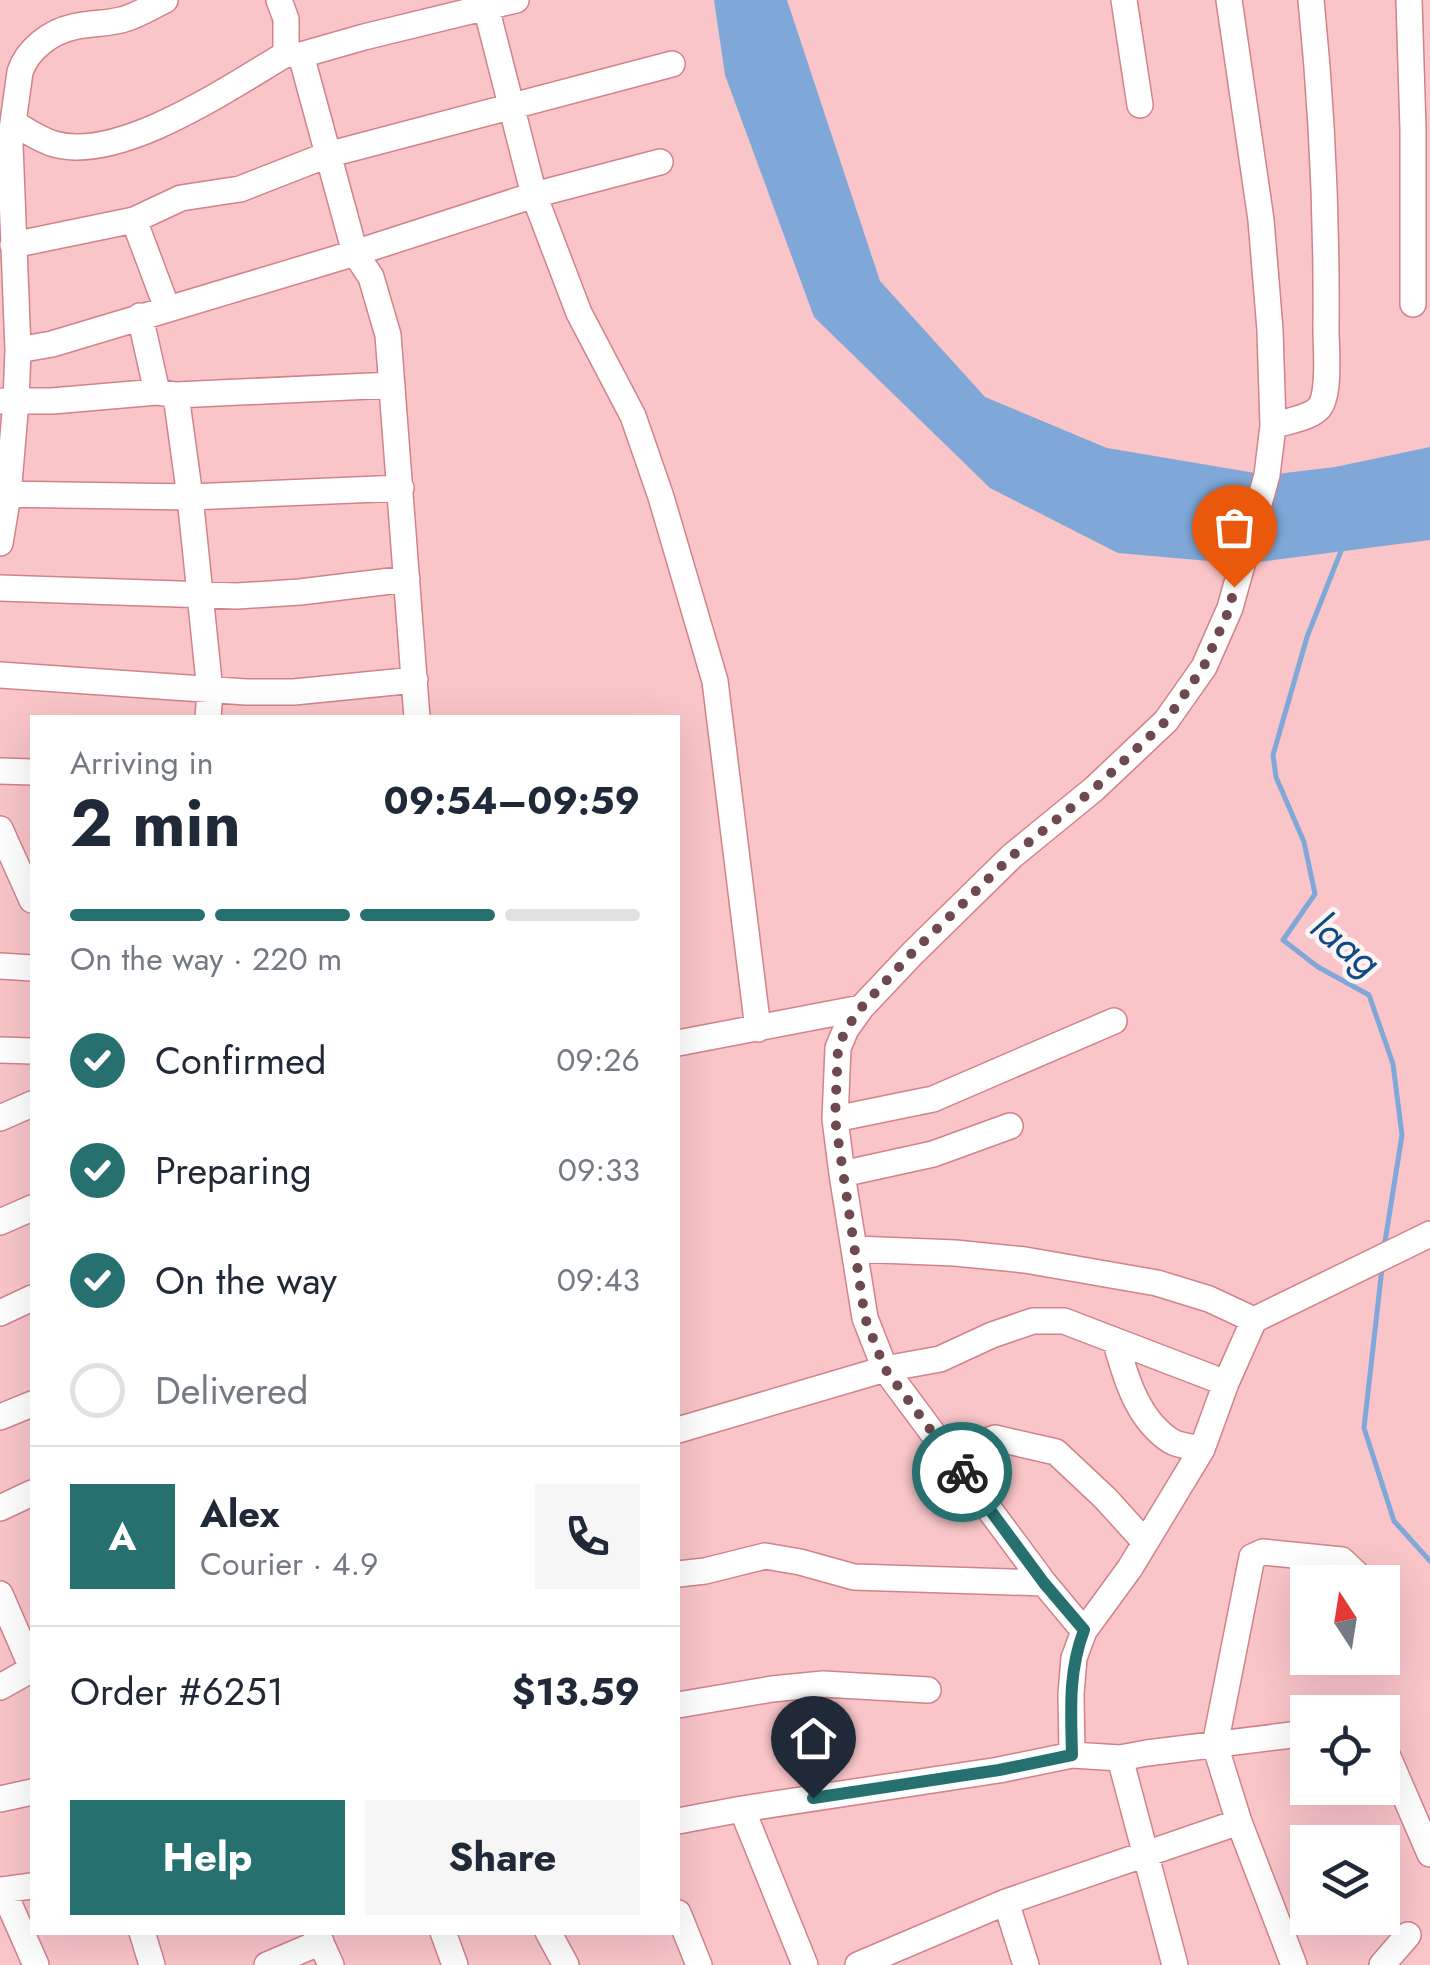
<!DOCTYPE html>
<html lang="en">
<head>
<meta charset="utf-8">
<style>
	:root { --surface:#fff; --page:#f6f6f7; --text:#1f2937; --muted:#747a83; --line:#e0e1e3; --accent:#26716f }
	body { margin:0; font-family:Jost,sans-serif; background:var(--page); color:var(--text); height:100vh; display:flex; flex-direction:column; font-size:38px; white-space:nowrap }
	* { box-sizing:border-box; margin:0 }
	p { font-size:32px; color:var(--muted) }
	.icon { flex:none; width:55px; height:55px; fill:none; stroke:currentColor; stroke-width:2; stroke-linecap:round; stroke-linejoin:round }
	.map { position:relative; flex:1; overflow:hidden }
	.drawer { position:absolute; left:30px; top:715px; width:650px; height:1220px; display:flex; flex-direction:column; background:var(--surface); border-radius:0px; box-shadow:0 10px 40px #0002 }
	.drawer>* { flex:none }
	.needle { width:65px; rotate:348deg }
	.tools { position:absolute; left:1290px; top:1565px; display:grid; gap:20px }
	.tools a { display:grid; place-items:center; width:110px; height:110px; border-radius:0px; background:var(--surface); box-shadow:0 10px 40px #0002; font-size:50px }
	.pin { position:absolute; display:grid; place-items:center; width:85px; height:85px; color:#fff; margin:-102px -42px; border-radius:50% 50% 50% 0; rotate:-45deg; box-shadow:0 0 10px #0007 }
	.pin .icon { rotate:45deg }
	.courier { position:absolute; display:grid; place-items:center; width:100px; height:100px; margin:-50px; border:8px solid #26716f; border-radius:50%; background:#fff; color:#222; box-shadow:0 2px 12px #0007 }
	.head em { font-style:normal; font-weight:700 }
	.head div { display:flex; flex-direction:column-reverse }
	.head { display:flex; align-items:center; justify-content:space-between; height:170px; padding:0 40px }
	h1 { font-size:65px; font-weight:700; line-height:75px }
	.bar { display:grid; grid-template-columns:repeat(4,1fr); gap:15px 10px; align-content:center; height:120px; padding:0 40px }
	.bar i { height:12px; border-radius:8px; background:var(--line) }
	.bar .current { background:var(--accent) }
	.bar p { grid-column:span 4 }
	.line { display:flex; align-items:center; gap:25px; padding:0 40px; border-top:2px solid var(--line) }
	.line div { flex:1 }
	.round { display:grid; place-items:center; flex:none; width:105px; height:105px; border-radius:0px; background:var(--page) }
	ol { padding:0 40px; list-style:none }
	li { display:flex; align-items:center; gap:30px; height:110px }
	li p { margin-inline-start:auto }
	li .icon { padding:10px; border-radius:50%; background:var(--accent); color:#fff; stroke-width:4 }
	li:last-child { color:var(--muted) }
	li i { width:55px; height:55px; border:5px solid var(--line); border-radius:50% }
	.primary-button { display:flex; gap:20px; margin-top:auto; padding:20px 40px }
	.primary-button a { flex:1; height:115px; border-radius:0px; background:var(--accent); color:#fff; font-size:40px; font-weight:700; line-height:115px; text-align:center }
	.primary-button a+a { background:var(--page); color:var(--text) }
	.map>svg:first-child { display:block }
</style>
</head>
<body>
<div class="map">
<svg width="1430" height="1965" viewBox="0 0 1430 1965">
	<rect width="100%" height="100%" fill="#f9c5c9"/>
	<!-- water -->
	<path fill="#7fa8d8" d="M714,0H787L880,281L985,397L1107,448L1267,475L1335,467L1430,447V540L1243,564L1118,553L990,488L814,317L725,75Z"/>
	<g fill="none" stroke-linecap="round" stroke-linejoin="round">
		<!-- stream -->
		<path stroke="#7fa8d8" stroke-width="5" d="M1341,551L1307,637L1273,755L1276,777L1304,842L1315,894L1283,940L1318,967L1369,995L1393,1064L1402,1135L1384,1248
			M1382,1268L1364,1428L1394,1521L1430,1561"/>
		<defs>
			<path id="minor" d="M279,0L286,19V54
				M1124,0L1140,105
				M1409,0L1413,129V304
				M486,7L534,195L579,313L633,416L661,497L715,681L758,1029
				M301,55L355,253L371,277L388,335L417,718
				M13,123C26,130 40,140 54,144C120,163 230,87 286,54L301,55L364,37L516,0
				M134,220L167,308
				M13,245L134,220L181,198L240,189L327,155L672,64
				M140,316L157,392
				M18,350L52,344L355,253L534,195L660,162
				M176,395L190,497L210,691L208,718
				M3,401H52L157,392L176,395L392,385
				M1273,426C1286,421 1314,418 1321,405C1330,388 1326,348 1326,329C1327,219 1322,109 1311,0
				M0,494L190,497L401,488
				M0,543L8,495L16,401L18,350L10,144L20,72C27,50 50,32 73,27C89,23 105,24 121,20C137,16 151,7 165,0
				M0,588L237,596L300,592L407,579
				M0,675L246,692H294L415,680
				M0,771L32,772
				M0,829L32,900
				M0,966L32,968
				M678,1043L861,1008
				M0,1050L32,1051
				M0,1118L32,1104
				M835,1119L933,1099L1114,1021
				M842,1174L933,1154L1010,1126
				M0,1222L32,1208
				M855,1249L955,1253L1025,1260L1157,1283L1209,1299L1254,1320
				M0,1313L32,1298
				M1254,1320L1430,1234
				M1116,1343C1126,1379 1138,1420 1171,1441C1179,1446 1193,1447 1202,1449
				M0,1417L32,1404
				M678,1430L885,1369L940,1359L992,1335L1033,1321H1064L1226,1383
				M948,1454L995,1438L1056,1452L1105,1498L1145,1542
				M0,1508L32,1493
				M678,1574L705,1571L765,1556L800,1562L854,1577L1044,1583
				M0,1594L32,1668
				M1084,1631L1044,1583L885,1369L865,1318L842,1174L835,1119L838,1048L846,1029L861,1008L913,953L1012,856L1094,789L1166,721L1204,667L1230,608L1267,475L1273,426L1270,330L1261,220L1229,0
				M0,1687L32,1669
				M678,1705L772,1689L823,1684L928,1690
				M1382,1743L1430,1854
				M1072,1755L1071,1694L1074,1658L1084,1631L1130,1568L1202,1449L1226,1383L1254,1320
				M1120,1758L1175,1965
				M0,1799L32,1792
				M742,1809L805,1965
				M678,1821L742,1809L999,1770L1072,1755L1120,1758L1147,1753L1308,1733
				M0,1890L32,1886
				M3,1890L36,1965
				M1006,1902L1026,1965
				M678,1913L699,1965
				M142,1932L152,1965
				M316,1932L331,1965
				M443,1932L455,1965
				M548,1932L566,1965
				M267,1965L321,1942
				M858,1965L1006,1902L1239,1822
				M1294,1965L1239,1822L1215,1745L1252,1557L1263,1552L1342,1560L1365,1582
				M1382,1965L1408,1935"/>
		</defs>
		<!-- minor casing -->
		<use href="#minor" stroke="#d2828b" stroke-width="28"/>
		<!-- minor -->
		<use href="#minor" stroke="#fff" stroke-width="25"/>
	</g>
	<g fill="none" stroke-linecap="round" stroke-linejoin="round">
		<!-- done -->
		<path stroke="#6e4a4e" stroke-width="10" stroke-dasharray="0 18" d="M962,1472L885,1369L865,1318L835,1119L838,1048L846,1029L861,1008L913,952L1012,856L1094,789L1166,721L1204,666L1230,608L1234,587"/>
		<!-- route -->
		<path stroke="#26716f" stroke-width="12" d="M813,1798L999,1770L1072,1755C1071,1710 1068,1673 1084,1630L1044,1583L962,1472"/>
	</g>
	<g text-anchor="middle" stroke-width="9" stroke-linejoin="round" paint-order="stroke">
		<!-- water labels -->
		<g font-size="40" font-style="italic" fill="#0f4a85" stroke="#fcf3f3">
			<text transform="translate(1346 944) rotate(39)" y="14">laag</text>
		</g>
	</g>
</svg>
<div class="tools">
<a><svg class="needle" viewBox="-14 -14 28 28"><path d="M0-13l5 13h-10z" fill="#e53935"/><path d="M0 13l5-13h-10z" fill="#747a83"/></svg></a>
<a><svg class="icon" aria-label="locate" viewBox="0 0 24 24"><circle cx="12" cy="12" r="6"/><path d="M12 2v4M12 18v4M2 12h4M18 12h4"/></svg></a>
<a><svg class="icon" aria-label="layers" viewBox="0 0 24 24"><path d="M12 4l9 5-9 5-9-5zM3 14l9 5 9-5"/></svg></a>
</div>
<div class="pin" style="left:1234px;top:587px;background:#ea580c"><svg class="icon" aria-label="bag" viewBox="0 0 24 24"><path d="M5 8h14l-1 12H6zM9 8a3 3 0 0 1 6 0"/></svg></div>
<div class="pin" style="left:813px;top:1798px;background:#1f2937"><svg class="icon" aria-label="home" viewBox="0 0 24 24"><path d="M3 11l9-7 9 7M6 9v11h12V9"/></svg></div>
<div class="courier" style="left:962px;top:1472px"><svg class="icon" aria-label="bike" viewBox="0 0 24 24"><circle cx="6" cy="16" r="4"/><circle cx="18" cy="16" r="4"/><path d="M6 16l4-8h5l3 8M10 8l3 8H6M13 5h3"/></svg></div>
<section class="drawer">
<div class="head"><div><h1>2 min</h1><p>Arriving in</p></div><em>09:54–09:59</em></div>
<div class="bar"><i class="current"></i><i class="current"></i><i class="current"></i><i></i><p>On the way · 220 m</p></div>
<ol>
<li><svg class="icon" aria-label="check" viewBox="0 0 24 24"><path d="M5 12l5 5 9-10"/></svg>Confirmed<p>09:26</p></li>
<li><svg class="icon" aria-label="check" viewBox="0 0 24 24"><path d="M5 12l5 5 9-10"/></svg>Preparing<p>09:33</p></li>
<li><svg class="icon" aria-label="check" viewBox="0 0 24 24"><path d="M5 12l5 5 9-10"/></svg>On the way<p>09:43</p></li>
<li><i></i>Delivered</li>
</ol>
<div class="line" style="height:180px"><b class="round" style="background:var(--accent);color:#fff">A</b><div><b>Alex</b><p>Courier · 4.9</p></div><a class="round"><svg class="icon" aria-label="phone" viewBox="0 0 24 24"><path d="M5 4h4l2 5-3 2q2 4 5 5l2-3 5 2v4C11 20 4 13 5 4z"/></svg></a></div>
<div class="line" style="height:130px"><div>Order #6251</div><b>$13.59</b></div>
<div class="primary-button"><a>Help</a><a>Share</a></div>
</section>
</div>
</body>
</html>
